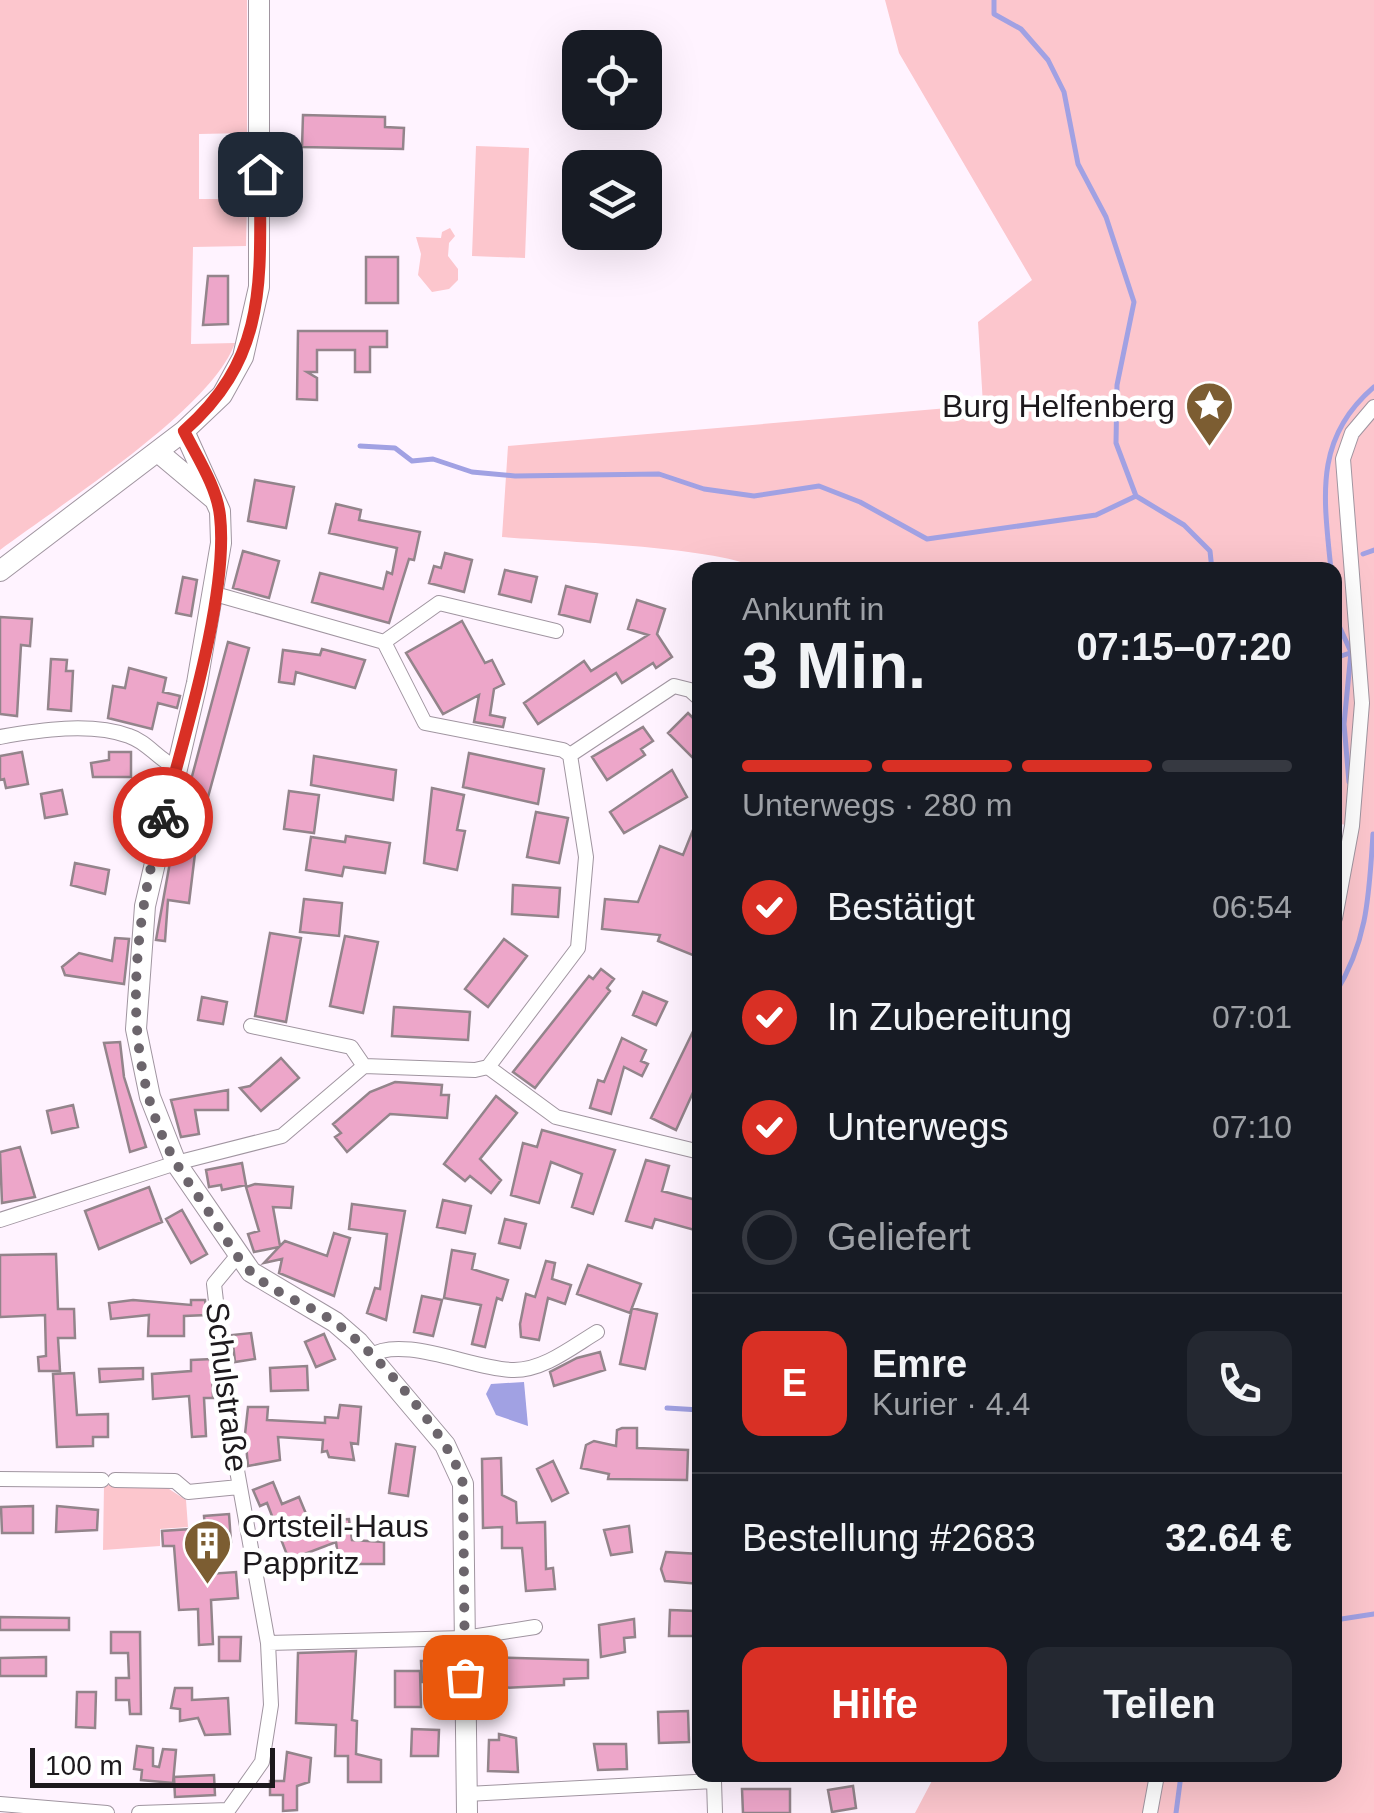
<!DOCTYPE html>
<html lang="de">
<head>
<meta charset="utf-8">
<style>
	:root { --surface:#171b24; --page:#242831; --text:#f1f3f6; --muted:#9ea1a6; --line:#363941; --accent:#d93025 }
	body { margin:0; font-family:Helvetica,sans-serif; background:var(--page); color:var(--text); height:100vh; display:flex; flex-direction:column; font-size:38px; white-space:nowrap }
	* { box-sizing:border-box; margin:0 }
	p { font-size:32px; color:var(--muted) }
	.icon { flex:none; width:55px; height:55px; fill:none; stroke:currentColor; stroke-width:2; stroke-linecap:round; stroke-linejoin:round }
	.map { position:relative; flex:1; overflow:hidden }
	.drawer { position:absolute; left:692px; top:562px; width:650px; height:1220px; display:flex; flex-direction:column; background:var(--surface); border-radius:20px; box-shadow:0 10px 40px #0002 }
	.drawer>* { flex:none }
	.tools { position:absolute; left:562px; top:30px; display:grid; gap:20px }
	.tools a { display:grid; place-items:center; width:100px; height:100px; border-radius:20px; background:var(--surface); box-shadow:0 10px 40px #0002; font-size:50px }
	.scale { position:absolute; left:30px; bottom:25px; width:245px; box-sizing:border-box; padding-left:10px; border:5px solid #1d191d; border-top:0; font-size:28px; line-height:35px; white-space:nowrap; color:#1d191d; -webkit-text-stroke:8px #fff; paint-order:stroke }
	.pin { position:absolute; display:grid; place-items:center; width:85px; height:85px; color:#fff; margin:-42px; border-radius:20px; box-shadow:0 5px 15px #0006 }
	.courier { position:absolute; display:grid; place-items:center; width:100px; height:100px; margin:-50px; border:8px solid #d93025; border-radius:50%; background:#fff; color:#222; box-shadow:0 2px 12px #0007 }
	.head em { font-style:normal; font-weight:800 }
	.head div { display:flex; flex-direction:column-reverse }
	.head { display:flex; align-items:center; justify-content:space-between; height:170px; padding:0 50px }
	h1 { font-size:65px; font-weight:800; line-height:75px }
	.bar { display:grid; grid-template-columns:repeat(4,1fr); gap:15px 10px; align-content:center; height:120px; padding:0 50px }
	.bar i { height:12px; border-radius:8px; background:var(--line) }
	.bar .selected { background:var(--accent) }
	.bar p { grid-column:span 4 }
	.line { display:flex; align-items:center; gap:25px; padding:0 50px; border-top:2px solid var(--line) }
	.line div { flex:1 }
	.round { display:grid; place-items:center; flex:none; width:105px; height:105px; border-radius:20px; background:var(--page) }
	ol { padding:0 50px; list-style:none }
	li { display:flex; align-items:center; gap:30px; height:110px }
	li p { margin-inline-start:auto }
	li .icon { padding:10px; border-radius:50%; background:var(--accent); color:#fff; stroke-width:4 }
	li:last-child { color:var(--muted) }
	li i { width:55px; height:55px; border:5px solid var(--line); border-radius:50% }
	.cta { display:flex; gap:20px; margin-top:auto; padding:20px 50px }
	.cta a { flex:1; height:115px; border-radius:20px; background:var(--accent); color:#fff; font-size:40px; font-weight:800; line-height:115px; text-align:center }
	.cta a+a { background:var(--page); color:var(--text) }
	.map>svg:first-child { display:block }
</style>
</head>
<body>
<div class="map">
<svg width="1374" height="1813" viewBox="0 0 1374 1813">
	<rect width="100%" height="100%" fill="#fff3ff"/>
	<!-- green -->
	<path fill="#fcc6cd" d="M0,0H247V133L199,134V199H247L246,246L193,247L191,344L235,343C211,410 61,504 0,550Z
		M885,0H1374V1813H915L935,1775H1335V918L1352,826L1335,823V570H763C718,546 560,542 502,537L508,446L983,405L978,322L1032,280L899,53Z
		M476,146L529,148L525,258L472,256Z
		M450,228L455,236L449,243L448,256L458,269V280L449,289L432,292L418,275L421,254L416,237L441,238L442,232Z
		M104,1485L166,1487L186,1500L188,1527L160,1529V1546L103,1550Z"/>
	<!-- water -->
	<path fill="#a1a1e3" d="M524,1382L528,1426L496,1415L486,1394L491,1384Z"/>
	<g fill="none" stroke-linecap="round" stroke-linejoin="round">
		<!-- stream -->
		<path stroke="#a1a1e3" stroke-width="5" d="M994,0V14L1021,29L1048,60L1064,92L1078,164L1106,217L1134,302L1117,385L1116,443L1136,496L1184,525L1210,551L1212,570
			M360,446L395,448L412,461L433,459L472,472L515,476L659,474L704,489L754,496L819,486L860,502L927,539L1096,515L1136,496
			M1363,554L1374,550
			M1331,570C1324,498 1313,439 1374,387
			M1335,617L1351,652L1344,724L1349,782
			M1335,658L1350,653
			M1335,994C1368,941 1369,894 1373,834
			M667,1408L700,1410
			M1335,1620L1374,1614
			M1176,1813L1181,1775"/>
	</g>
	<!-- building -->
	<path fill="#eda6c9" stroke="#93848b" stroke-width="2.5" d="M303,115L385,117V127L404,128L403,149L302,147Z
		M366,257H398V303H366Z
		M208,276H228V324L203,325Z
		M298,331H387V347H370V372H355V350H317V372H307L317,378V400L297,399Z
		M255,480L294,487L286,528L248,521Z
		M336,504L361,510L359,520L420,532L414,560L409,559L389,623L312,602L320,573L383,589L387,572L392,574L397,548L329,533Z
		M243,551L279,561L269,598L233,588Z
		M445,553L472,560L464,592L429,583L434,566L441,568Z
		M505,570L537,577L531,602L499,594Z
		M183,577L197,580L191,616L176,613Z
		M566,586L597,594L590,622L559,614Z
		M637,600L665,609L657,634L672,657L656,668L653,663L622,683L616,673L538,724L524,703L584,661L591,671L648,635L628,629Z
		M0,617L32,619L30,646L21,645L17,716L0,714Z
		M462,621L485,663L492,660L504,684L494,689L490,715L505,718L503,727L474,722L479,695L443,714L406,653Z
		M228,642L249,648L197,837L189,903L168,900L165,941L156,940L172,851Z
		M322,649L365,660L355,688L296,672L294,684L279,682L283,650L320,655Z
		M51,659L67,660L66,671H73L71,711L48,709Z
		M129,668L166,678L163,692L180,696L177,708L158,703L152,729L108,718L113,686L125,688Z
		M688,713L700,725V765L668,733Z
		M643,727L653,741L641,749L645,755L607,780L592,757Z
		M22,752L28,784L6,788L4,779L0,780V756Z
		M109,752H131V777H93L91,763L109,760Z
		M469,753L544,769L538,804L463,787Z
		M314,756L396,770L393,800L311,785Z
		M672,770L687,797L624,833L610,812Z
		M432,788L464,795L457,830L465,831L457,870L424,863Z
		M62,790L67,814L45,818L41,794Z
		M289,791L319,795L314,833L284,829Z
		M125,793L139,794L137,813H143L140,847L128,846L131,812H124Z
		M536,812L568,818L559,863L527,857Z
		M699,815L700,958L658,941L660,935L602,929L605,899L638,902L660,846L683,855Z
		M346,836L390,843L385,873L344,867L342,876L306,870L311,837L345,842Z
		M75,863L109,870L105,894L71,885Z
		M513,885L560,888L558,917L512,914Z
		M304,899L342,903L339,936L300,932Z
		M270,933L301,938L286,1022L255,1016Z
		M345,936L378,942L363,1013L330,1006Z
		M115,938L129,939L124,984L65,975L62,967L79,953L112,961Z
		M504,939L527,956L488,1007L465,989Z
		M601,969L614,979L607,988L610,991L535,1088L513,1072L589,976L593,979Z
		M643,992L667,1002L656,1025L633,1015Z
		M202,997L227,1002L223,1024L198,1020Z
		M394,1007L470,1012L468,1040L392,1036Z
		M700,1017V1077L676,1130L651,1118Z
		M622,1038L646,1050L641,1061L648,1064L642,1076L624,1067L611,1114L590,1108L598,1080L604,1082Z
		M120,1042L124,1077L146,1147L130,1152L104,1043Z
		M281,1058L299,1078L261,1111L240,1088L250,1086Z
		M395,1082L442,1085L441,1095H449L447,1118L390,1114L347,1152L335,1137L341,1133L333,1124L370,1092Z
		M228,1090V1110H195L199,1134L181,1137L171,1100Z
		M496,1096L517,1113L480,1159L501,1180L491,1193L470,1176L465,1181L444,1164Z
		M73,1105L78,1127L52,1133L47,1111Z
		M542,1130L615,1150L593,1214L572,1207L582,1174L551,1162L539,1203L511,1195L523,1143L537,1147Z
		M20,1147L35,1197L2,1203L0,1152Z
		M646,1160L669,1166L662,1191L700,1201L698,1231L655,1219L652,1228L626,1221Z
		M242,1163L246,1185L222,1190L221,1185L209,1187L206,1170Z
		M255,1184L293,1187L291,1208L273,1207L280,1246L285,1241L327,1256L334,1233L350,1238L334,1296L279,1273L282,1259L264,1263L279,1247L254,1252L248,1234L259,1231L246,1187Z
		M149,1187L162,1222L99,1249L85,1211Z
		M443,1200L471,1206L465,1233L437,1227Z
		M352,1204L405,1211L386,1320L367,1313L375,1288L380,1289L387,1234L349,1229Z
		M182,1210L207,1254L191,1263L166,1219Z
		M505,1219L526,1224L520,1248L499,1243Z
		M452,1250L475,1254L472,1269L508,1280L502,1300L497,1298L485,1347L472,1344L481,1305L444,1298Z
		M56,1254L58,1309H74L75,1338H58L60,1371H39L38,1357L46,1356L45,1315L0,1317V1255Z
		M546,1261L555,1263L552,1279L571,1285L565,1304L548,1298L539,1340L521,1337L520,1324L526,1294L535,1297Z
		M588,1265L641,1284L630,1313L577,1294Z
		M422,1296L442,1300L433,1336L414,1332Z
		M133,1300L191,1305V1300H205L207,1315L184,1316V1336H148L149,1315L111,1319L109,1303Z
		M632,1308L657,1314L645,1369L620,1364Z
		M251,1333L255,1359L235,1362L232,1335Z
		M324,1334L335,1359L316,1367L305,1342Z
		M600,1352L605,1370L554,1386L550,1372L577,1358Z
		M212,1359L213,1398H204L206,1436L192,1437L189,1396L153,1399L152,1374L191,1371V1360Z
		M307,1366L308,1390L271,1391L270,1368Z
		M143,1368V1379L100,1382L99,1369Z
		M74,1373L77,1415L108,1414V1437H93V1446L57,1447L53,1374Z
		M340,1405L361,1407L358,1444L351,1443L354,1460L329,1457L327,1451L322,1452L323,1440L278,1437L280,1460L248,1466L245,1434L248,1407H268L267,1420L325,1423V1417L338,1418Z
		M622,1428H637V1448L688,1450L687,1480L608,1479L609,1474L581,1468L586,1445L594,1441L616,1446L617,1430Z
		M396,1444L415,1447L408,1496L389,1493Z
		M501,1458L502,1495L516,1502L517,1523L545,1522L546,1569L553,1568L555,1589L526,1591L522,1548H502V1527L483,1528L482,1459Z
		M553,1461L568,1493L552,1501L537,1469Z
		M273,1482L282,1504L299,1497L309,1521L349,1519L352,1540L384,1542V1564H356V1554L338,1556L336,1542L289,1560L267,1503L260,1506L253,1490Z
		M33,1506V1533H2L1,1507Z
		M57,1506L98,1510L97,1530L56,1532Z
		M229,1514L231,1542L207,1544L209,1574L236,1572L238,1598L211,1600L213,1644L199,1645L198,1609L179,1610L174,1546H163L162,1531L205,1528L204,1516Z
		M629,1526L632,1552L611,1555L604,1530Z
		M666,1552L700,1554V1584L665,1581L661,1569Z
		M670,1610L696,1611L695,1636H669Z
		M0,1617L69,1618V1630H0Z
		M634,1619L635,1637L624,1638L625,1652L601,1657L599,1625Z
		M111,1632H140L141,1714H130L129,1700H116V1678H129L128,1653H111Z
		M219,1637H241L240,1661H219Z
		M356,1651L352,1720L357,1721L356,1754L381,1760V1782H348V1756H335L336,1725L296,1723L298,1653Z
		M46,1657V1676H0V1658Z
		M481,1657L588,1660V1678L564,1679V1685L481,1689Z
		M421,1661H450V1682H422Z
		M395,1671H420L421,1707H395Z
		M175,1688H192V1700L228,1698L230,1734L205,1735L198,1718L180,1721V1709L171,1708Z
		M77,1692H96L95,1728L76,1727Z
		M688,1711L689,1742L659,1743L658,1712Z
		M412,1729L439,1730L438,1756H411Z
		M499,1734L516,1738L518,1772L488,1771L489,1740H499Z
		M594,1744H626L627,1769L598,1770Z
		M137,1746L153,1748V1766L159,1767L163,1749L176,1750L173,1783L141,1780L142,1770L134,1769Z
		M287,1752L311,1758L309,1782L297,1786V1810L283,1811V1795H270V1781H284Z
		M214,1775L215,1795L175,1797L174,1777Z
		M853,1786L856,1808L832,1812L828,1790Z
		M742,1789H790V1813H743Z"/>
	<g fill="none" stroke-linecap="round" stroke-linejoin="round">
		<defs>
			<path id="street" d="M384,642L439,603L556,631
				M0,737C39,730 91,722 129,736C148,742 158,760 176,767
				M570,755L674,686L690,690L700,699
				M1335,918L1352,826L1362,703L1343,459L1352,433L1374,407
				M251,1026L351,1047L364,1066
				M488,1067L556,1117L700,1152
				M0,1220L176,1163L282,1136L364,1066L475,1070L488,1067L578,948L586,857L570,755L563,750L425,723L384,642L215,594
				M370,1356C402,1334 475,1370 514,1370C544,1370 572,1347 597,1332
				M0,1479L102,1480
				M115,1480L175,1481L188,1492L239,1487
				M268,1643L465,1638L535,1627
				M467,1794L714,1781L715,1813
				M0,1804L107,1813
				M139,1813L228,1810
				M226,1813L262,1762L271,1705L268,1643L233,1448L214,1284L238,1255
				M1150,1813L1157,1775"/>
			<path id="secondary" d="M184,431L220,511L221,543L197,683L145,906L136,1029L150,1097L176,1163L251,1272L335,1322L358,1342L445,1445L463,1484L467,1813
				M158,452L214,499
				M0,571L184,431L222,395L243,357L259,287V0"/>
		</defs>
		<!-- street casing -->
		<use href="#street" stroke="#a095a0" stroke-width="16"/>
		<!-- secondary casing -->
		<use href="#secondary" stroke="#a095a0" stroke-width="22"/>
		<!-- street -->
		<use href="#street" stroke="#fff" stroke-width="14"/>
		<!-- secondary -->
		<use href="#secondary" stroke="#fff" stroke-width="20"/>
	</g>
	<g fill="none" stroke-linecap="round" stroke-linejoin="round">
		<!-- done -->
		<path stroke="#6c656c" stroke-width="10" stroke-dasharray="0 18" d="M163,817C135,922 118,1045 167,1146C178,1169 194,1190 208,1211C222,1231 234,1256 252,1273C277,1296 310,1304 337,1324C374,1350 453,1440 463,1484L465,1677"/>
		<!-- route -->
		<path stroke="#d93025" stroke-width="12" d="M163,817C184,737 229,595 220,516C217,487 197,457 184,431C269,356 260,279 260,174"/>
	</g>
	<!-- icons -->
	<defs>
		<symbol id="sight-pin" viewBox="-11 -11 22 30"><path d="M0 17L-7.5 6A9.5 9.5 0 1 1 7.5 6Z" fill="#7c5d32" stroke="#fff"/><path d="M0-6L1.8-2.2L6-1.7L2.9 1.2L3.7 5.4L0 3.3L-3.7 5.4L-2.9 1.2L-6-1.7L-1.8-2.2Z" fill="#fff"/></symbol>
		<symbol id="building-pin" viewBox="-11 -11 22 30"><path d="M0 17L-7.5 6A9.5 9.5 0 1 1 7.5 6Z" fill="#7c5d32" stroke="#fff"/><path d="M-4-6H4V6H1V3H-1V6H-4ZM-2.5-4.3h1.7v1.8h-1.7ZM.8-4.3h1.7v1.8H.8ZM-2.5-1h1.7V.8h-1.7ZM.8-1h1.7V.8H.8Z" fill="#fff"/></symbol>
	</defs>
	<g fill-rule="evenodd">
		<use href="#sight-pin" x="1182" y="378" width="55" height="75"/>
		<use href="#building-pin" x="180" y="1516" width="55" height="75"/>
	</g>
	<g text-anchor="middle" stroke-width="9" stroke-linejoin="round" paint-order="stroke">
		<!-- poi labels -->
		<g font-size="32" fill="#1d191d" stroke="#fff" text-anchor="end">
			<text x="1175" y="417">Burg Helfenberg</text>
			<text x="242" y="1537" text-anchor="start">Ortsteil-Haus<tspan x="242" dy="37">Pappritz</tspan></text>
		</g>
		<!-- street labels -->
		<g font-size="32" fill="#1d191d" stroke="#fff">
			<text transform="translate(227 1387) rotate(83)" y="11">Schulstraße</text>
		</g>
	</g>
</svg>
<div class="tools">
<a><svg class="icon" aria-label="locate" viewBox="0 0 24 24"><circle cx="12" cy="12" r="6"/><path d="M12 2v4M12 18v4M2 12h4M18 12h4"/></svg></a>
<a><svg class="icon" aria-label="layers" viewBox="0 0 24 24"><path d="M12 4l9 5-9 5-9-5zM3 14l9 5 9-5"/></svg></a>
</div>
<div class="scale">100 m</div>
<div class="pin" style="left:465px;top:1677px;background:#ea580c"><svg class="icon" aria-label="bag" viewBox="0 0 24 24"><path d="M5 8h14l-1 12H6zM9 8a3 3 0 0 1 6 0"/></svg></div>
<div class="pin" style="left:260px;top:174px;background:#1f2937"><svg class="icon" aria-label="home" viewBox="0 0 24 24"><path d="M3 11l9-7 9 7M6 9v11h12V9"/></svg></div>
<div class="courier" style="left:163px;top:817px"><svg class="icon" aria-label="bike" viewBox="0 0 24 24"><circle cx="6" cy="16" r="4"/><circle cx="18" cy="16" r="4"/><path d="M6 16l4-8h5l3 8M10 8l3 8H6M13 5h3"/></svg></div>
<section class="drawer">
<div class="head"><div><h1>3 Min.</h1><p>Ankunft in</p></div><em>07:15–07:20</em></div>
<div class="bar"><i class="selected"></i><i class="selected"></i><i class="selected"></i><i></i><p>Unterwegs · 280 m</p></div>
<ol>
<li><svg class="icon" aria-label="check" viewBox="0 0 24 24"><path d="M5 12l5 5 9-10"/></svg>Bestätigt<p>06:54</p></li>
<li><svg class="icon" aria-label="check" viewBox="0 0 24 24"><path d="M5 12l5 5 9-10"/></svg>In Zubereitung<p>07:01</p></li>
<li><svg class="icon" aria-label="check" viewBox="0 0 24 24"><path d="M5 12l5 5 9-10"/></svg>Unterwegs<p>07:10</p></li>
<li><i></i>Geliefert</li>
</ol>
<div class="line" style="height:180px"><b class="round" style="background:var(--accent);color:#fff">E</b><div><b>Emre</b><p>Kurier · 4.4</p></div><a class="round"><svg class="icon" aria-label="phone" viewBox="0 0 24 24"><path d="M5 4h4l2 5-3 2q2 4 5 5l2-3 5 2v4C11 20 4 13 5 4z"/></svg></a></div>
<div class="line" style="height:130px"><div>Bestellung #2683</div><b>32.64 €</b></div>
<div class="cta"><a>Hilfe</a><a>Teilen</a></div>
</section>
</div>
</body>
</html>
